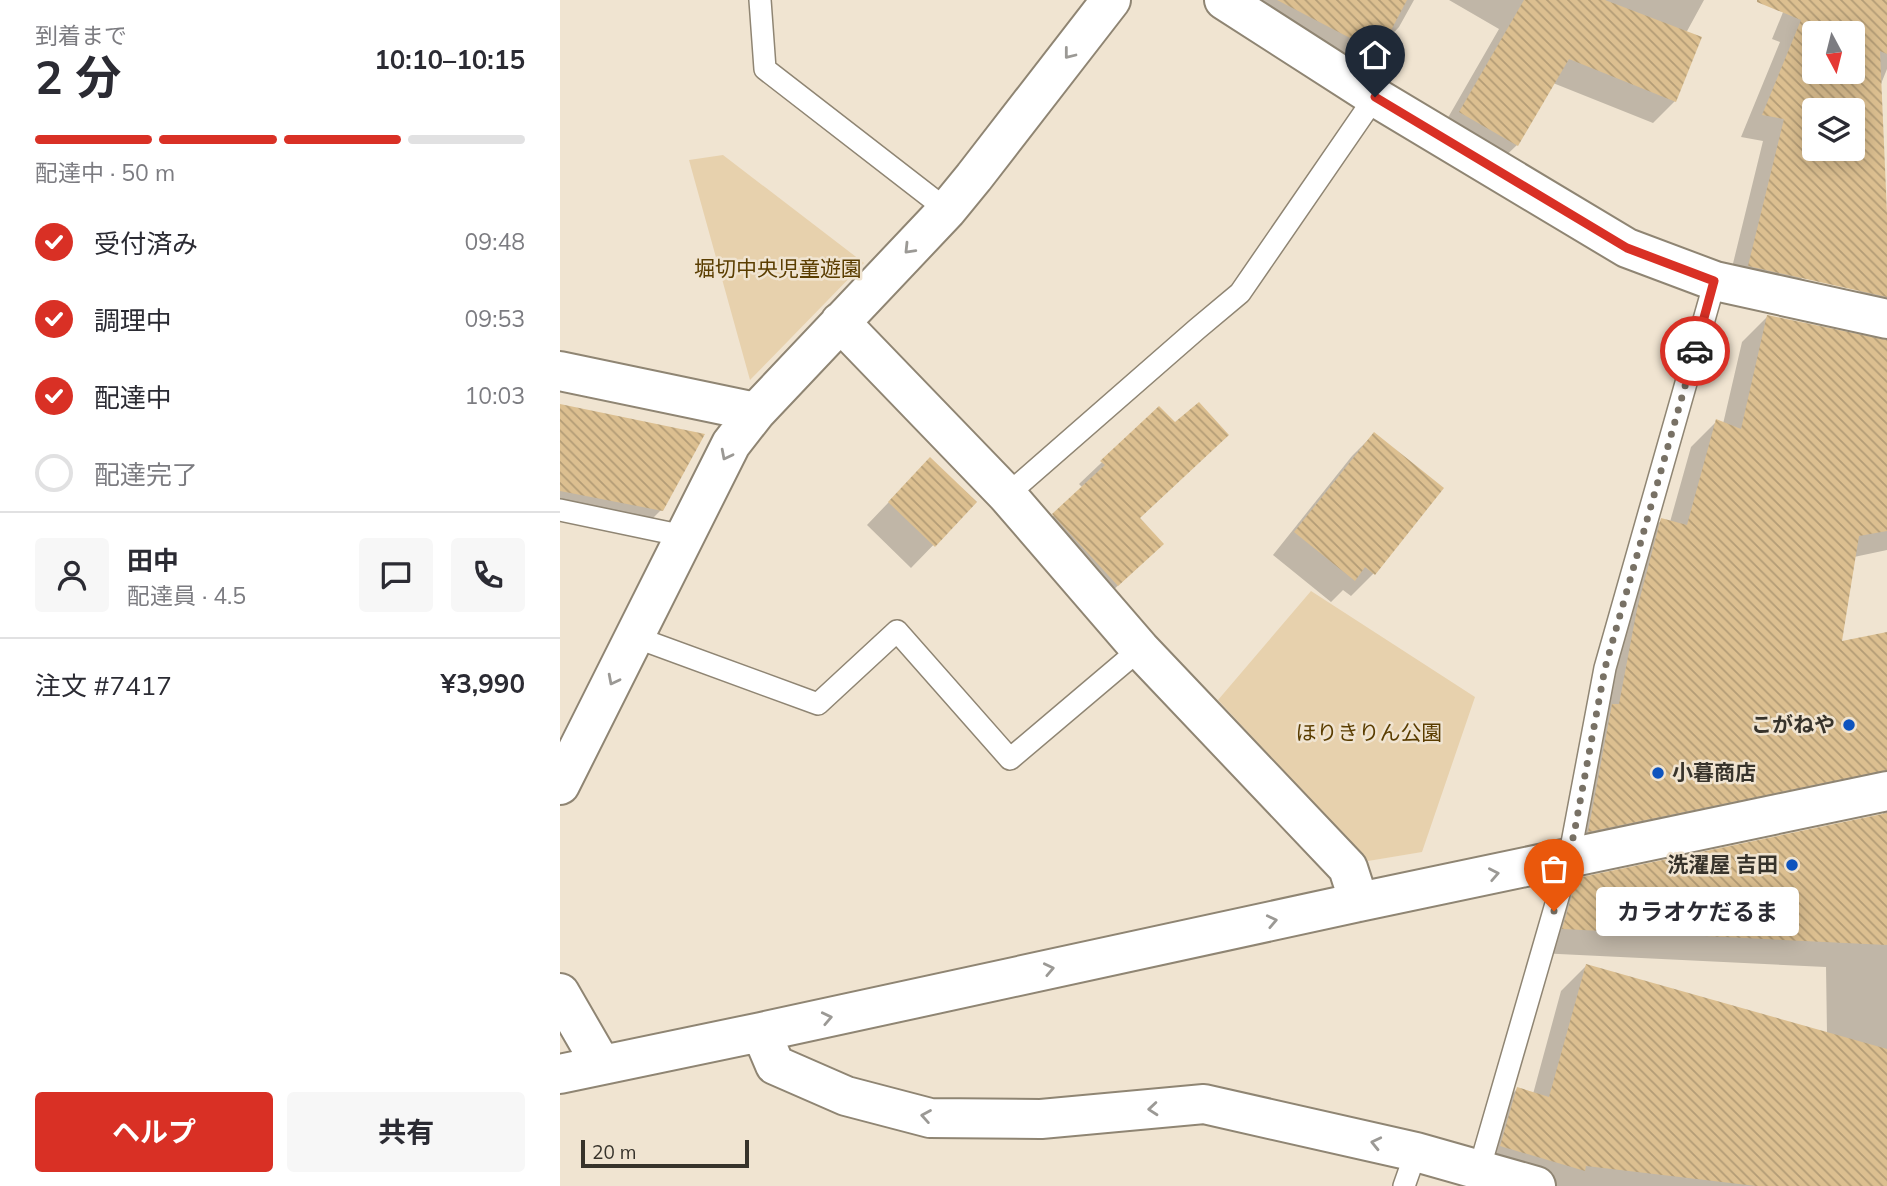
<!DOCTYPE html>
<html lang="ja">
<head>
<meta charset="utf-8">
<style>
	:root { --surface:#fff; --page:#f7f7f7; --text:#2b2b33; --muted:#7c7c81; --line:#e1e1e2; --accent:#d93025 }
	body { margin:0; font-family:Mulish,"Noto Sans JP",sans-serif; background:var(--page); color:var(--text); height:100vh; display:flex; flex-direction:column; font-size:26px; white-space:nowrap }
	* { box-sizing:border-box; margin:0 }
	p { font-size:23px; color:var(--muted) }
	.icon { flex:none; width:38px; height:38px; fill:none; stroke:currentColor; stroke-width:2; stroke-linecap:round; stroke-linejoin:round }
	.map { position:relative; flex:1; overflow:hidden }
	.sheet { display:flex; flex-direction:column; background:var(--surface); width:560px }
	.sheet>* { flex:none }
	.needle { width:46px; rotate:173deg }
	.tools { position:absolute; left:1242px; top:21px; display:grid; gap:14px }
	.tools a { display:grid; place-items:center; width:63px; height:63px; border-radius:7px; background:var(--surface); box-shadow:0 4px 18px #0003; font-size:35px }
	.scale { position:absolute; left:21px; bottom:18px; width:168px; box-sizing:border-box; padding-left:7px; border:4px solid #37332b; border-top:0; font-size:19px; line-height:24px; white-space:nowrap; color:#37332b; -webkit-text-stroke:5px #f0e4d1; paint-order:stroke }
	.pin { position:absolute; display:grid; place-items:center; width:60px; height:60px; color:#fff; margin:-72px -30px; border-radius:50% 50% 50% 0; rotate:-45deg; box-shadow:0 0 7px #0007 }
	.pin .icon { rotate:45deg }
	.courier { position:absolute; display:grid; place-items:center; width:70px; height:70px; margin:-35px; border:5px solid #d93025; border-radius:50%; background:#fff; color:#222; box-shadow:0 2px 9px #0007 }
	.bubble { position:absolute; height:49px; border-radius:7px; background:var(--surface); box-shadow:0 4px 18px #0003; font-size:23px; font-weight:700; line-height:49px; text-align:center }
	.headline em { font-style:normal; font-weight:700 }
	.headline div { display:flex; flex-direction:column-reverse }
	.headline { display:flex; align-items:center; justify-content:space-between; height:119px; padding:0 35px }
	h1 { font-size:46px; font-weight:700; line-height:52px }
	.bar { display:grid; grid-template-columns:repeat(4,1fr); gap:10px 7px; align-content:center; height:84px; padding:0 35px }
	.bar i { height:9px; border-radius:5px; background:var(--line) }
	.bar .selected { background:var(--accent) }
	.bar p { grid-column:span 4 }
	.line { display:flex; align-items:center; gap:18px; padding:0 35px; border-top:2px solid var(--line) }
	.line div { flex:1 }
	.round { display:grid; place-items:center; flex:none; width:74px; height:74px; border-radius:7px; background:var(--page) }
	ol { padding:0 35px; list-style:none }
	li { display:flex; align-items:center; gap:21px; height:77px }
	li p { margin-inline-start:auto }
	li .icon { padding:7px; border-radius:50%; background:var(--accent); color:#fff; stroke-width:4 }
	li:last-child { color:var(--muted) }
	li i { width:38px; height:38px; border:4px solid var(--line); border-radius:50% }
	.primary-button { display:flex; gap:14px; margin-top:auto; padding:14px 35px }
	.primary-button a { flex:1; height:80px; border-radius:7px; background:var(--accent); color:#fff; font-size:28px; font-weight:700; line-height:80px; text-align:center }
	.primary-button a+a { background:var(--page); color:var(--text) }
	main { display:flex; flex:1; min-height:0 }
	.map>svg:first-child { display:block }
</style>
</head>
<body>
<main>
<section class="sheet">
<div class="headline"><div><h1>2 分</h1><p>到着まで</p></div><em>10:10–10:15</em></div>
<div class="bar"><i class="selected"></i><i class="selected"></i><i class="selected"></i><i></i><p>配達中 · 50 m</p></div>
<ol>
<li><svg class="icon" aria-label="check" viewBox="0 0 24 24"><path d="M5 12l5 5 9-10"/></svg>受付済み<p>09:48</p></li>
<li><svg class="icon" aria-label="check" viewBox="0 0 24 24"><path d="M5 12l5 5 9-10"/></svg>調理中<p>09:53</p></li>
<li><svg class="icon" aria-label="check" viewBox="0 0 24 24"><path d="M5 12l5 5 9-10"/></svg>配達中<p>10:03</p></li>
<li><i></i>配達完了</li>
</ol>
<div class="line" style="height:126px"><a class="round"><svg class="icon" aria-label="person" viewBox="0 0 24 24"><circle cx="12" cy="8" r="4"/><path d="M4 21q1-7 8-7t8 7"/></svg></a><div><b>田中</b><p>配達員 · 4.5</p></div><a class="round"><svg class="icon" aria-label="chat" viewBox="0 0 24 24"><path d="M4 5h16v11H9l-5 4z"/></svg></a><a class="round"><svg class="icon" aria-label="phone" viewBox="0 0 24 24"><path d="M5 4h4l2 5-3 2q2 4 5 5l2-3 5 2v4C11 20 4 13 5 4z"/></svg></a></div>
<div class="line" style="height:91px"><div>注文 #7417</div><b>¥3,990</b></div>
<div class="primary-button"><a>ヘルプ</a><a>共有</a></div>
</section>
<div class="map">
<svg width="1327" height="1186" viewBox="0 0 1327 1186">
	<defs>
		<pattern id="building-back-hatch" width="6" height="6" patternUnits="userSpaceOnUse" patternTransform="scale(1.75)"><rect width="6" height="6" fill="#dcbf90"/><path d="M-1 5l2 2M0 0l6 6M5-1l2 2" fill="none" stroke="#b39c76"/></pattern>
	</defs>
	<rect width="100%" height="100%" fill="#f0e4d1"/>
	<!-- green -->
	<path fill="#e7d1ad" d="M163,155L304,263L190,380L129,160Z
		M751,591L915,697L862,852L808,861L658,700Z"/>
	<!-- shadow -->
	<path fill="#0003" fill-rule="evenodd" d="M646,0H854L839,27L795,74Z
		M889,0H1144L1126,33L1115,101L1093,123L993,83L957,145L934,167L878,135L939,29Z
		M1228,0H1327V69L1243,277L1221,300L1167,288L1203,141L1181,137L1220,42L1212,39ZM1255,33H1293V72H1255ZM1255,110H1293V149H1255Z
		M1327,235V335L1288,315Z
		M1207,317L1327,342V550L1294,557L1280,643L1327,633V1186H967L915,1171L932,1115L957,1089L973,1094L1001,991L1026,966L1267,1033L1266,967L978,953L993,906L1018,880L1324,816L1319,802L1003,856L1076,545L1102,520L1110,522L1131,447L1156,422L1163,424L1182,342Z
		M0,408L101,510L79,532L0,517Z
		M599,408L578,519L579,566L535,607L471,537L523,488L519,484Z
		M814,434L882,488L813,574L791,596L783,590L771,602L713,555L792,456Z
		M348,482L415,502L351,568L307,525Z"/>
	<!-- building -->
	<path fill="url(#building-back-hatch)" fill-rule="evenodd" d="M717,0H847L819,53Z
		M964,0H1045L1142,37L1116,102L1009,59L958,146L899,112Z
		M1197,0H1327V54L1320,51L1327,214V297L1188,266L1224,119L1202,115L1241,20L1197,2ZM1255,33H1293V72H1255ZM1255,110H1293V149H1255Z
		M1207,315L1327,340V531L1299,536L1282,641L1327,632V770L1028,832L1052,704H1059L1077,609L1101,518L1127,525L1156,419L1181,429Z
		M639,402L669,435L580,518L604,544L558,586L492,514L545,465L540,461L599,406L615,422Z
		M0,404L145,434L103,511L0,491Z
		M814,432L884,488L815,575L805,567L795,581L734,532Z
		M370,457L417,502L375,547L328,502Z
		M1327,813V945L1002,929L1017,878Z
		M1026,964L1327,1049V1186H1196L1026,1166L1025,1171L940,1146L957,1087L989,1097Z"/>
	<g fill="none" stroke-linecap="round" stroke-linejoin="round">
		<defs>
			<path id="service" d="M200,0L205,69L387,210
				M447,495L637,329L680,293L815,97
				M0,510L124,536
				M75,637L258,704L337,631L450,759L580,649
				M919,1170L1009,859L1045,668L1155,281
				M844,1186L856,1152"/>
			<path id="minor" d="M664,0L815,97L1067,248L1155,281L1327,319
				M280,322L447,495L580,649L788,868L799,902
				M0,371L196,412
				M0,785L171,444L196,412L387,210L414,177L551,0
				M0,993L41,1064
				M201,1032L215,1065L286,1096L370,1118L481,1119L644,1104L856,1152L976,1186
				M0,1074L201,1032L799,902L1327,791"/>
		</defs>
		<!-- service casing -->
		<use href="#service" stroke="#8f8573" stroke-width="24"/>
		<!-- minor casing -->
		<use href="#minor" stroke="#8f8573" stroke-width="42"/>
		<!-- service -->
		<use href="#service" stroke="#fff" stroke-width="21"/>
		<!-- minor -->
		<use href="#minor" stroke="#fff" stroke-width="38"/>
	</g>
	<!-- one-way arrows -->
	<defs><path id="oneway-chevron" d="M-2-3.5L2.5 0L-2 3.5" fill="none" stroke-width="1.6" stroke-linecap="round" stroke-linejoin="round" transform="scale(1.75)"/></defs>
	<g stroke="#9b9995">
		<use href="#oneway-chevron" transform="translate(509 54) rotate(128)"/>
		<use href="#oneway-chevron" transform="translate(349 249) rotate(134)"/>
		<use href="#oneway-chevron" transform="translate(166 455) rotate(117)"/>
		<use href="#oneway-chevron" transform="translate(53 680) rotate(117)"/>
		<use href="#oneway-chevron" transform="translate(934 874) rotate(-11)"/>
		<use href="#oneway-chevron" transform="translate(712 921) rotate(-12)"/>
		<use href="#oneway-chevron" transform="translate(489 969) rotate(-12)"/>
		<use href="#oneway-chevron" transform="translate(267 1018) rotate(-12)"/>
		<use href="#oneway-chevron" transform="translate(593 1109) rotate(175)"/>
		<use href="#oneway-chevron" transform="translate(366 1116) rotate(-170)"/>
		<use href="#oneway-chevron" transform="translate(816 1143) rotate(-167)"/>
	</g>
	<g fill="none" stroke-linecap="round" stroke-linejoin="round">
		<!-- done -->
		<path stroke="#787165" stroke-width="7" stroke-dasharray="0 12.6" d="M994,911L1014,834L1045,668L1135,351"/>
		<!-- route -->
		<path stroke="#d93025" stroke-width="9" d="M815,97L1067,248L1154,281L1135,351"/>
	</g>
	<!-- markers -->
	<g fill="#0d53be" stroke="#f0e4d1" stroke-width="2.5">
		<circle cx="1289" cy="725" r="7"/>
		<circle cx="1098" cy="773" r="7"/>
		<circle cx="1232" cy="865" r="7"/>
	</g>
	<g text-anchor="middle" stroke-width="5" stroke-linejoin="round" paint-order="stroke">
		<!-- park labels -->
		<g font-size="21" fill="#5a3d00" stroke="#f0e4d1">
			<text x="218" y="276">堀切中央児童遊園</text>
			<text x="809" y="740">ほりきりん公園</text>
		</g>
		<!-- poi labels -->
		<g font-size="21" font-weight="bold" fill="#37332b" stroke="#f0e4d1" text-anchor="end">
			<text x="1275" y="732">こがねや</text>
			<text x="1112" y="780" text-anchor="start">小暮商店</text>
			<text x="1218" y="872">洗濯屋 吉田</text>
		</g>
	</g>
</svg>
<div class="tools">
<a><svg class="needle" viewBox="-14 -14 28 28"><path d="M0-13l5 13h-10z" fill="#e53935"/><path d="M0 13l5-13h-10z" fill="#7c7c81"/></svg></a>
<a><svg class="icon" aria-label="layers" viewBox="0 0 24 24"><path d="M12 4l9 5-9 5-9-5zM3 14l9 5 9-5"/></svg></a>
</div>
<div class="scale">20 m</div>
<div class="pin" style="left:994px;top:911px;background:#ea580c"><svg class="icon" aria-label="bag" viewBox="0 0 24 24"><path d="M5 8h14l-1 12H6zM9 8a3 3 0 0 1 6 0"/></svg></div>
<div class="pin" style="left:815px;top:97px;background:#1f2937"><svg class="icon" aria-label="home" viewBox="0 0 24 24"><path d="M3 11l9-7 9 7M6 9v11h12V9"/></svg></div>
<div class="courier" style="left:1135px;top:351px"><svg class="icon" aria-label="car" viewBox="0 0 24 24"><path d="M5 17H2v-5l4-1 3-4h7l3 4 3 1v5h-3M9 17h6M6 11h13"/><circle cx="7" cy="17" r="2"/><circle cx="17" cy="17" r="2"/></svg></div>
<div class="bubble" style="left:1036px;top:887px;width:203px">カラオケだるま</div>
</div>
</main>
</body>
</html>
